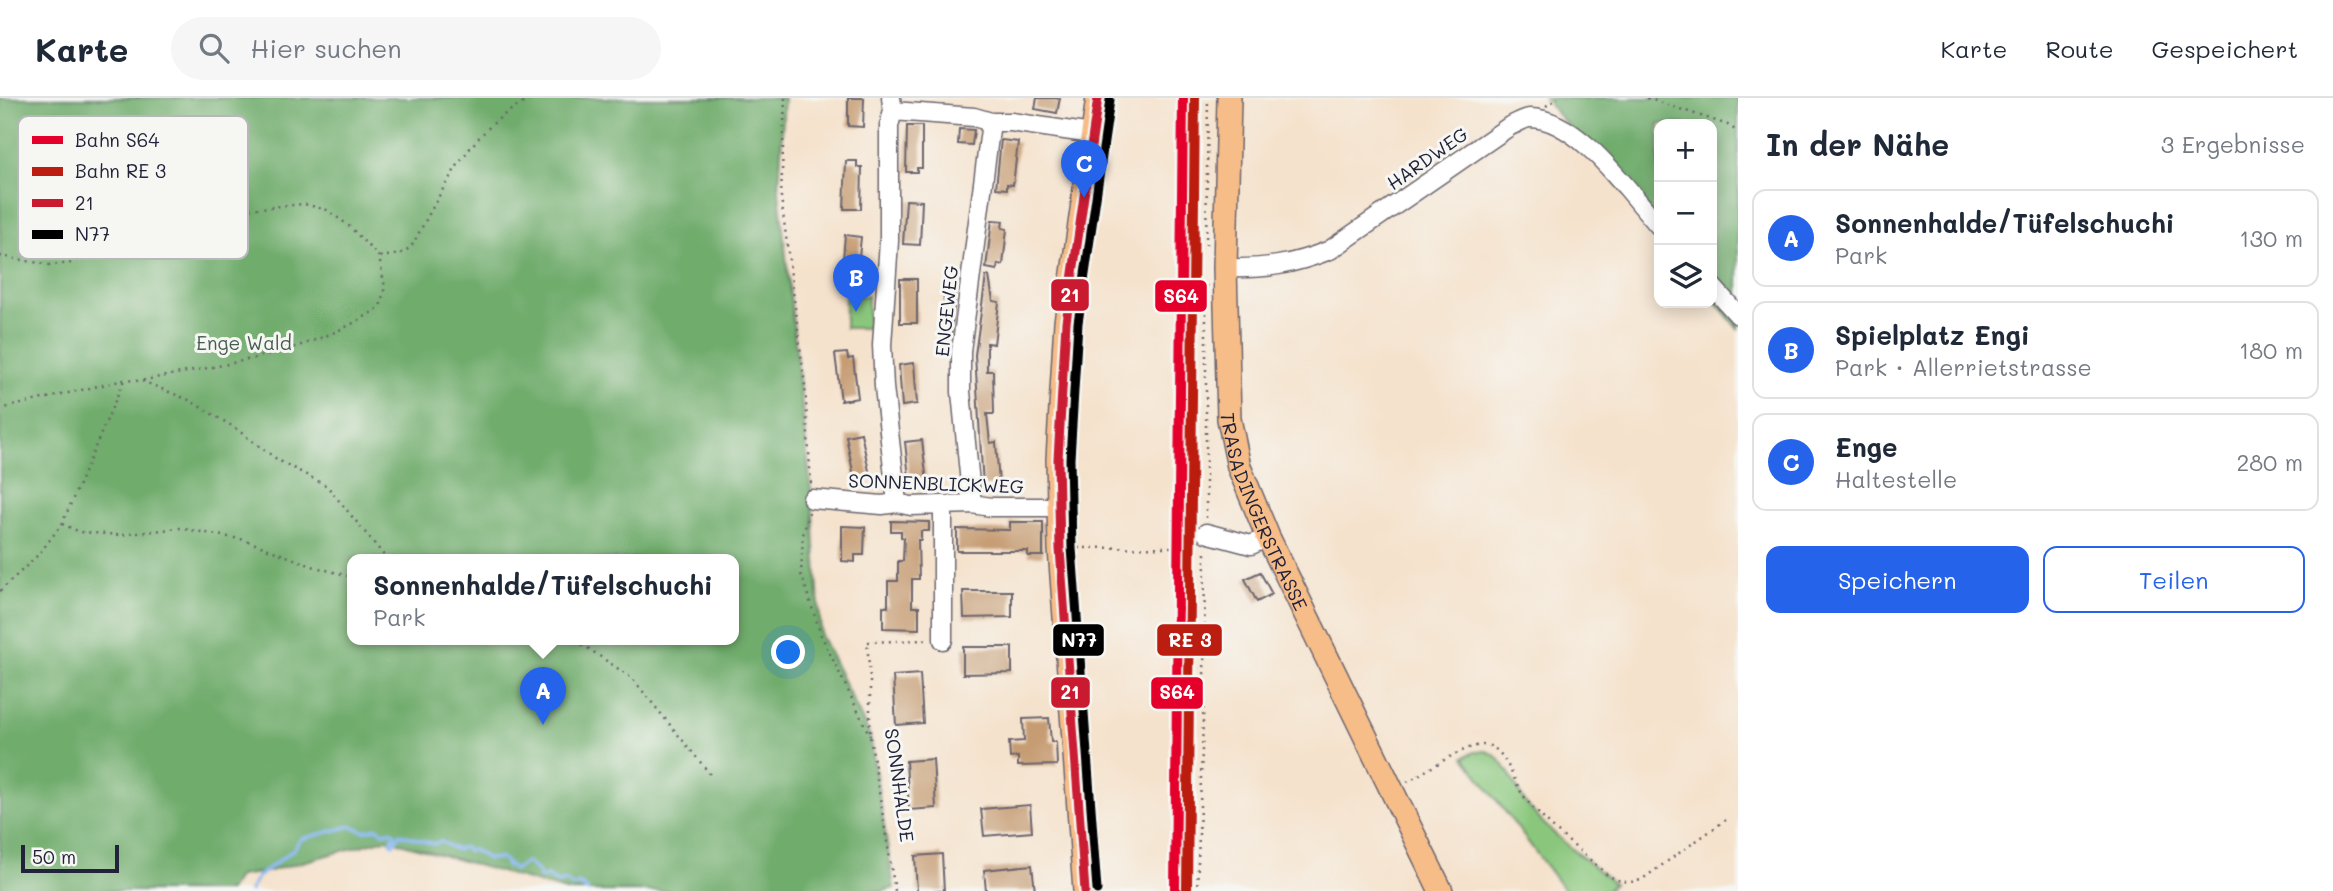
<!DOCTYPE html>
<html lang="de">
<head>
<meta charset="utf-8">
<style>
  body { margin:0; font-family:Mali,sans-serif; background:#f6f6f7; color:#1f2937 }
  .controls { position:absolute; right:21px; top:21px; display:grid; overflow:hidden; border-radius:14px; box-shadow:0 4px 18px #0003 }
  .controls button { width:63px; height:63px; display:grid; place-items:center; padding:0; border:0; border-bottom:2px solid #e0e1e3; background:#fff; color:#1f2937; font:35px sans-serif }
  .scale { position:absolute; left:21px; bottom:18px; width:98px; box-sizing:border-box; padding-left:7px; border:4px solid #22223b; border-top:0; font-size:19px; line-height:24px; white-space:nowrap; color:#22223b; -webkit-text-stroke:5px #f6f6f2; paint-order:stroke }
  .you { position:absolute; left:789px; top:555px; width:24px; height:24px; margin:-18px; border:5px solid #fff; border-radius:50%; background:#1a73e8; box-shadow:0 0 0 10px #1a73e833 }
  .badge { display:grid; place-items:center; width:46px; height:46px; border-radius:50%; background:#2563eb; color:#fff; font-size:23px; font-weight:700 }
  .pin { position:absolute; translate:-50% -58px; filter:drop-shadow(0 2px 4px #0008) }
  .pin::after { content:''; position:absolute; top:37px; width:24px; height:21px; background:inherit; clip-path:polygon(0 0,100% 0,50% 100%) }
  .popup { position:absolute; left:347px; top:456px; width:392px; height:91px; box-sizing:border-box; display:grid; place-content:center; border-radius:14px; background:#fff; filter:drop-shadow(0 2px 5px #0005); font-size:23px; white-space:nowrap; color:#747a83 }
  .popup b { font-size:26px; color:#1f2937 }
  .popup::after { content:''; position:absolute; left:50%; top:100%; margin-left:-14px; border:14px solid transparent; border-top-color:#fff }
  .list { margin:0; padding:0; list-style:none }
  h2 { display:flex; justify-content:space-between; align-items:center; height:91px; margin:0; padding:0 28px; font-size:30px }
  h2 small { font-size:23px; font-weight:400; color:#747a83 }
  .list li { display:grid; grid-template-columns:46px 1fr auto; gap:21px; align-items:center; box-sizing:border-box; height:98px; margin:0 14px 14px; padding:0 14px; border:2px solid #e0e1e3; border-radius:14px }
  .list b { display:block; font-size:26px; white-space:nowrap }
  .list p { margin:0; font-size:23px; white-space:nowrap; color:#747a83 }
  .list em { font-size:23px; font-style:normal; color:#747a83 }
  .actions { display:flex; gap:14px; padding:21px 28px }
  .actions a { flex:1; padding:16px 0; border:2px solid #2563eb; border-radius:14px; text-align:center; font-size:24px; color:#2563eb }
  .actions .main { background:#2563eb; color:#fff }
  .icon { flex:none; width:38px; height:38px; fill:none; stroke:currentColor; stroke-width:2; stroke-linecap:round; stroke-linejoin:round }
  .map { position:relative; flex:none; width:1738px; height:793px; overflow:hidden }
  header { display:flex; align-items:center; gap:42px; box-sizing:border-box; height:98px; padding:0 35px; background:#fff; border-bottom:2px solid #e0e1e3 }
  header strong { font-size:33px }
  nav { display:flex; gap:38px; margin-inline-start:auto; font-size:24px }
  .search { width:490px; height:63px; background:#f6f6f7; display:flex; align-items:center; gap:18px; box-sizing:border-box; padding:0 24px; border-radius:38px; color:#747a83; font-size:26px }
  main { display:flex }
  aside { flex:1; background:#fff }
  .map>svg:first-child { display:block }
</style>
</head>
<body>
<header>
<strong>Karte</strong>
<div class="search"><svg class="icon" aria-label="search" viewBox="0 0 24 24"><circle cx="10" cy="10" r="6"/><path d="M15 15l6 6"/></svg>Hier suchen</div>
<nav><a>Karte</a><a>Route</a><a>Gespeichert</a></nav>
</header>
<main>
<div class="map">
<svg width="1738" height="793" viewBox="0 0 1738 793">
  <rect width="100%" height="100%" fill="#f6f6f2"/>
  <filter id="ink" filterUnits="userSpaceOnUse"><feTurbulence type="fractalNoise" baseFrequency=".0143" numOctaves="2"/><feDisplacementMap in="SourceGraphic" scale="14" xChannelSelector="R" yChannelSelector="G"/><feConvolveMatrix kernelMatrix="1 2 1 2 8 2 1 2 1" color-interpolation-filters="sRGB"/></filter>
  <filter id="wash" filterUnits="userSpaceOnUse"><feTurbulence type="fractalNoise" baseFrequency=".00686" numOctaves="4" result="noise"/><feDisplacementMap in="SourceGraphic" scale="28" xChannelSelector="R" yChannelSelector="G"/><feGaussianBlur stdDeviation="1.57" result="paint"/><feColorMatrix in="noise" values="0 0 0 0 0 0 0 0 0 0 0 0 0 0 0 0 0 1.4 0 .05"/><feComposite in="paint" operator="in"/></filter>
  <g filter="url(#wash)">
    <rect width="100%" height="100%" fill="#f5e2cc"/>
    <!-- green -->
    <path fill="#8ac77d" stroke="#56745c" stroke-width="2" d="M 845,198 L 868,198 L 868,230 L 845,230 Z
      M 1486,653 C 1505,658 1514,688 1525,704 C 1548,735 1585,760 1614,786 L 1609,790 L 1611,793 L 1565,793 L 1464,659 L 1475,654 Z"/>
    <!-- forest -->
    <path fill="#6fac6c" stroke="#486754" stroke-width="2" fill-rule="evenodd" d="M 0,0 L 784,0 L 779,93 L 812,401 L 821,537 L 870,638 L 894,790 L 883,793 L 566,793 L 386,741 L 266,774 L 239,778 L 229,793 L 0,793 ZM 352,461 L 734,461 L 734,541 L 352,541 Z
      M 1544,0 L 1738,0 L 1738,231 L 1712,200 L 1712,26 L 1659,26 L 1659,137 Z"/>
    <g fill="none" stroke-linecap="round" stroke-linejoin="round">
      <!-- stream -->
      <path stroke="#86b5f1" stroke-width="3.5" d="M 250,793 L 257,779 L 293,752 L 301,741 L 351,728 L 364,733 L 377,730 L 383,734 L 391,733 L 395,736 L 391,744 L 393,746 L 400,736 L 434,746 L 440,743 L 457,752 L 463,749 L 468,753 L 473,752 L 488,761 L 499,760 L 505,763 L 507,768 L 509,766 L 514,772 L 527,764 L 538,774 L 540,780 L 548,778 L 557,785 L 566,783 L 573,789 L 579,786 L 588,793"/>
    </g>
    <g id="blocks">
      <!-- building -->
      <path fill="#c69c73" d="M 848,0 L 864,0 L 863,29 L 848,28 Z
        M 1037,0 L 1060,0 L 1057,15 L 1035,11 Z
        M 907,28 L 922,28 L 922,70 L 917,70 L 917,74 L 906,74 Z
        M 959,31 L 974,32 L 972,47 L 958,46 Z
        M 1001,42 L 1018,44 L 1013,87 L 1007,86 L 1007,91 L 996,90 Z
        M 846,63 L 857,63 L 857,69 L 862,69 L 861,111 L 844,111 Z
        M 906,102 L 922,103 L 920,147 L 903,146 Z
        M 992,122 L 1003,123 L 1002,130 L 1007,131 L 1003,167 L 998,166 L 997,172 L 986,170 Z
        M 845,137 L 861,139 L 857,180 L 852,180 L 852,186 L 841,185 Z
        M 986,178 L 989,178 L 993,203 L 999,204 L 994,246 L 987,245 L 987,273 L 993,273 L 994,316 L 987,316 L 990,345 L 996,344 L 999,387 L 983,388 L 975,257 Z
        M 900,181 L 917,181 L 917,225 L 900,225 Z
        M 944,188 L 956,188 L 951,237 L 944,237 L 944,222 L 941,222 L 942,210 L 944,210 Z
        M 847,255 L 848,261 L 853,260 L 858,300 L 841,303 L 835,256 Z
        M 914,265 L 917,306 L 902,308 L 899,267 Z
        M 861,335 L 870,378 L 864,379 L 865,382 L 855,384 L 846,338 Z
        M 922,342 L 927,385 L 910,388 L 905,344 Z
        M 891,423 L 929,424 L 929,433 L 921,433 L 921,442 L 918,442 L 919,481 L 912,481 L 912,509 L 919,509 L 919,531 L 883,530 L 883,508 L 888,509 L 888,483 L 898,483 L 898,463 L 903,463 L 904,440 L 901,439 L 901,433 L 891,433 Z
        M 1010,424 L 1043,424 L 1043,458 L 1028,458 L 1028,453 L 957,453 L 957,431 L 1010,432 Z
        M 842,428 L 865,429 L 864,457 L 855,457 L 855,464 L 842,463 Z
        M 1260,474 L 1272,496 L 1257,504 L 1245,481 Z
        M 963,493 L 1012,493 L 1012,519 L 964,520 Z
        M 963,549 L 1012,549 L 1012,575 L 963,576 Z
        M 920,576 L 923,625 L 896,627 L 893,578 Z
        M 1049,620 L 1051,644 L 1056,644 L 1057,667 L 1018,668 L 1018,659 L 1010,660 L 1009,644 L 1024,643 L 1023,621 Z
        M 933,661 L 936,710 L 909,712 L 906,663 Z
        M 1030,707 L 1032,734 L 984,738 L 981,711 Z
        M 942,756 L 944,793 L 917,793 L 915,758 Z
        M 1032,767 L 1035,793 L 986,793 L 984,772 Z"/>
    </g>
  </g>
  <g filter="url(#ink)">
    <use href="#blocks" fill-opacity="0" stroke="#6c656e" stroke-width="2"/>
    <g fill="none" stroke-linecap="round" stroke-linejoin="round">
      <defs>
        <path id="minor" d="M 891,0 L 893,13 L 889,28 L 889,143 L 882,247 L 884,289 L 897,405
          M 893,13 L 974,19 L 991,24 L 1011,24 L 1092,36
          M 1225,170 C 1266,171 1292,167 1330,152 L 1510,28 C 1516,26 1524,20 1530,20 C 1578,20 1629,94 1659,128
          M 1712,188 L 1738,217
          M 812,401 L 882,407 L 897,405 L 911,408 L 972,406 L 991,409 L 1058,409
          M 972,406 L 961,294 L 961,253 L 991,24
          M 943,408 L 943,542
          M 1206,435 L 1251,447 L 1268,439"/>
        <g id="major">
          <path id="s1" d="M 1229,0 L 1225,170 L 1229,321 L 1239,369 L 1268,439 L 1441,793"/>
          <path d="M 1085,793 L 1060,451 L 1058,361 L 1066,224 L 1098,0"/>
        </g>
      </defs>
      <!-- minor casing -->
      <use href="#minor" stroke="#6c656e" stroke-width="21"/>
      <!-- major casing -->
      <use href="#major" stroke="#6c656e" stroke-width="26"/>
      <!-- path -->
      <path stroke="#6c656e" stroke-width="2.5" stroke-dasharray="2 5" stroke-linecap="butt" d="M 785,0 L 781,99 L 805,288 L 811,387
        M 1647,0 L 1728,27 L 1738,34
        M 1546,8 L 1558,0
        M 1206,147 L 1208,0
        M 0,158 L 50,167 L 72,165 L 90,153 L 110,133 L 127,122 L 304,106 L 327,112 L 348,127 L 379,159 L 385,189 L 380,209 C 310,257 222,266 140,283 L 124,282 L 0,311
        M 380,159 L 400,156 L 411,149 C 443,93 470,26 534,0
        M 142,283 L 189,302 L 232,328 L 278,362 L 327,388 L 387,461
        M 809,414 L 803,437 L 801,476 L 821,537 L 870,638
        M 1206,420 L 1206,185
        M 62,426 L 80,434 L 120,437 L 179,430 L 245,442 L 312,468 L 352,479
        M 1078,450 L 1173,449
        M 0,493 L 39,456 L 62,426 L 124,282
        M 569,541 L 586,549 L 632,580 L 710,676
        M 1407,684 C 1425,674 1465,646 1485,647 C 1505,648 1513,683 1523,697 C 1543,725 1579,751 1605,775 C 1618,784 1626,786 1641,782 L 1730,719
        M 895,793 L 870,638 L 870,579 L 867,544 L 927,542
        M 1197,793 L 1204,595 L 1205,451"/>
      <!-- minor -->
      <use href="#minor" stroke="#fff" stroke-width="18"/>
      <!-- major -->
      <use href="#major" stroke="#f7bd88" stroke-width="23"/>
      <defs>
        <path id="bus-1" d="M 1085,793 L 1060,451 L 1058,361 L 1066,224 L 1098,0"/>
        <path id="bus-2" d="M 1097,792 L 1072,450 L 1070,361 L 1078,225 L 1110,2"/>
      </defs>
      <!-- bus-1 casing -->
      <use href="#bus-1" stroke="#f6f6f2" stroke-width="14"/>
      <!-- bus-2 casing -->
      <use href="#bus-2" stroke="#f6f6f2" stroke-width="14"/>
      <!-- bus-1 -->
      <use href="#bus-1" stroke="#ca1a30" stroke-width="9"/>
      <!-- bus-2 -->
      <use href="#bus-2" stroke="#000" stroke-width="9"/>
      <defs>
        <path id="rail-1" d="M 1175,793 L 1183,0"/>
        <path id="rail-2" d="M 1187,793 L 1195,0"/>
      </defs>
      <!-- rail-1 casing -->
      <use href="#rail-1" stroke="#f6f6f2" stroke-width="16"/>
      <!-- rail-2 casing -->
      <use href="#rail-2" stroke="#f6f6f2" stroke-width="16"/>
      <!-- rail-1 -->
      <use href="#rail-1" stroke="#e4002b" stroke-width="10"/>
      <!-- rail-2 -->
      <use href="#rail-2" stroke="#bb1e10" stroke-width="10"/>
    </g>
  </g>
  <g text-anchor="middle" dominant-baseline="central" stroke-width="6" stroke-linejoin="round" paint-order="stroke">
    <!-- street labels -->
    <g font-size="19" fill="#22223b" stroke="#f6f6f2">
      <text transform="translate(1427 60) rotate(-35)">HARDWEG</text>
      <text transform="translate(946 213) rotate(-84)">ENGEWEG</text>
      <text transform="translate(936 385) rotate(2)">SONNENBLICKWEG</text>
      <text stroke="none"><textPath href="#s1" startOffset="420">TRASADINGERSTRASSE</textPath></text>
      <text transform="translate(900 687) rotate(82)">SONNHALDE</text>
    </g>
    <!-- park labels -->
    <g font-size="19" fill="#465c52" stroke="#f6f6f2">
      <text x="244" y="244">Enge Wald</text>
    </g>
  </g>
  <!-- legend -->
  <rect x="18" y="18" width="230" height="143" rx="10" fill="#f6f6f2" stroke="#b6b6bb" stroke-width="2"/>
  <rect x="32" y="38" width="31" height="8" fill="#e4002b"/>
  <rect x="32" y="69" width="31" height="9" fill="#bb1e10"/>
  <rect x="32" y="101" width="31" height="8" fill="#ca1a30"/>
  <rect x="32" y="132" width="31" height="9" fill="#000"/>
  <g font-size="19" fill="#22223b">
    <text x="75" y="49">Bahn S64</text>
    <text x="75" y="80">Bahn RE 3</text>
    <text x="75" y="112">21</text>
    <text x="75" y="143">N77</text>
  </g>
  <g stroke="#f6f6f2" stroke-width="2.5">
    <rect x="1050" y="180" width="40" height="34" rx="7" fill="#ca1a30"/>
    <rect x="1154" y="181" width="54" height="34" rx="7" fill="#e4002b"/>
    <rect x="1052" y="525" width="53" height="34" rx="7" fill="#000"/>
    <rect x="1156" y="525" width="67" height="34" rx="7" fill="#bb1e10"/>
    <rect x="1050" y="578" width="41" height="33" rx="7" fill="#ca1a30"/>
    <rect x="1150" y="578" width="54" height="34" rx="7" fill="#e4002b"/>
  </g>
  <g font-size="19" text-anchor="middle" font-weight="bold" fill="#fff">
    <text x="1070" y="204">21</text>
    <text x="1181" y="205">S64</text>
    <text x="1079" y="549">N77</text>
    <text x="1190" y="549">RE 3</text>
    <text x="1070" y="601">21</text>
    <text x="1177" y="601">S64</text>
  </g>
</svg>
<div class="controls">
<button>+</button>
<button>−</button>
<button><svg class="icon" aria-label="layers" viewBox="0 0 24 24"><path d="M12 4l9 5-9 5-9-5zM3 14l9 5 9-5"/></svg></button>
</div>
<div class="scale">50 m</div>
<div class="you"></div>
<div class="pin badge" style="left:543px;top:627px">A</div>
<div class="popup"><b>Sonnenhalde/Tüfelschuchi</b>Park</div>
<div class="pin badge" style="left:856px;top:214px">B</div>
<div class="pin badge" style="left:1084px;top:100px">C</div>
</div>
<aside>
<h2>In der Nähe<small>3 Ergebnisse</small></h2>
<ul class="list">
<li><span class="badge">A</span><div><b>Sonnenhalde/Tüfelschuchi</b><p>Park</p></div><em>130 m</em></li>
<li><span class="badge">B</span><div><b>Spielplatz Engi</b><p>Park · Allerrietstrasse</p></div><em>180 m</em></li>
<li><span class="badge">C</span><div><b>Enge</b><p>Haltestelle</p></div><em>280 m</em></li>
</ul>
<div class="actions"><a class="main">Speichern</a><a>Teilen</a></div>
</aside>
</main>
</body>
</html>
